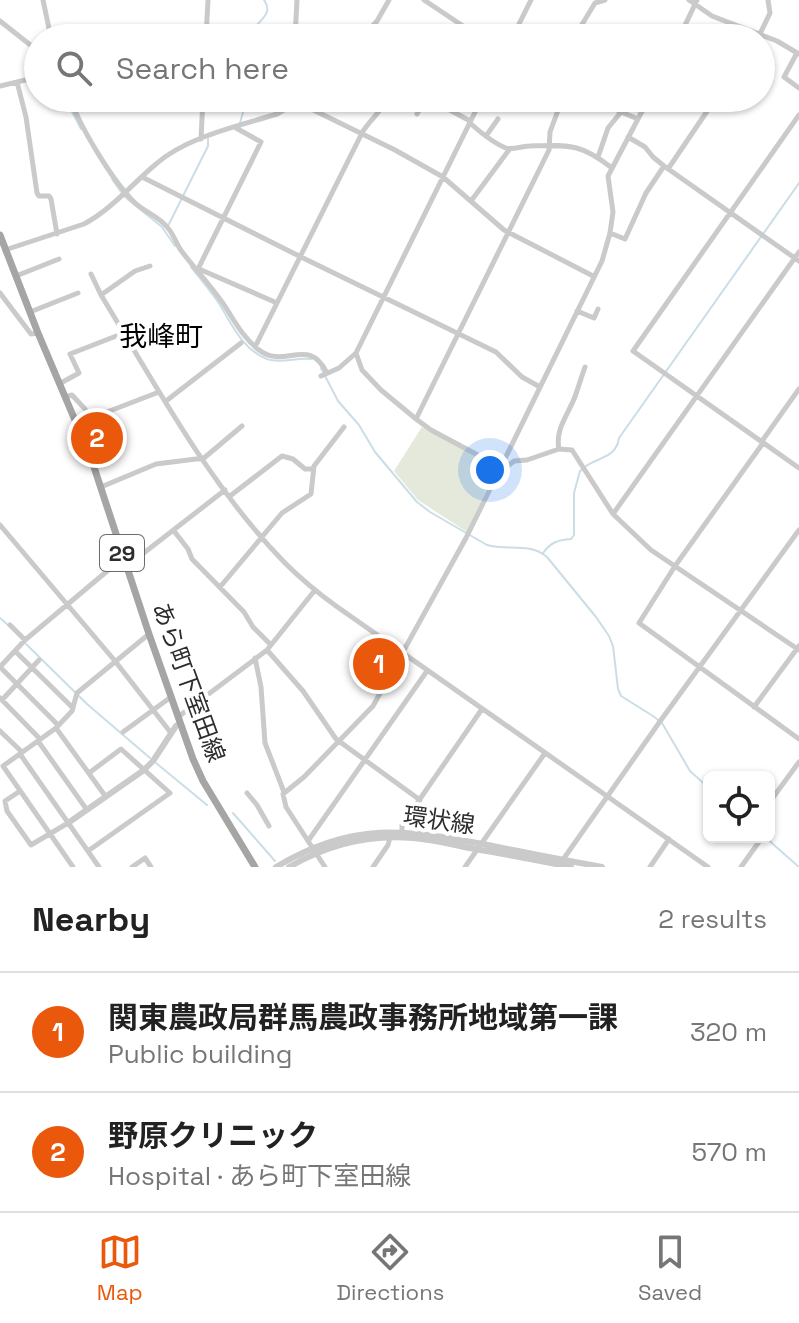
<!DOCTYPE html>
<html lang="en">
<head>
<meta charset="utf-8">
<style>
  body { margin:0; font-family:"Space Grotesk","Noto Sans JP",sans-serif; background:#f2f2f2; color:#222 }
  .controls { position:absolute; right:24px; bottom:24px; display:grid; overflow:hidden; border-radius:12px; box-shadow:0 2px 6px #0004 }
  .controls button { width:72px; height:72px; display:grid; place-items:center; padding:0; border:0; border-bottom:2px solid #e0e0e0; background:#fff; color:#222; font:40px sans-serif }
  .you { position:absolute; left:490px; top:470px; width:28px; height:28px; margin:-20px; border:6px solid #fff; border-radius:50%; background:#1a73e8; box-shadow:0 0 0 12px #1a73e833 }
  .badge { display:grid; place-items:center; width:52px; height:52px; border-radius:50%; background:#ea580c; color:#fff; font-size:26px; font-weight:700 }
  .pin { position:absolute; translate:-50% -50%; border:4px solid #fff; box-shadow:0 2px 8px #0006 }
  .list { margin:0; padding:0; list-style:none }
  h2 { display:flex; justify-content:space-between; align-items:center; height:104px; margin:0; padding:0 32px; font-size:34px }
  h2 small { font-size:26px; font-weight:400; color:#767676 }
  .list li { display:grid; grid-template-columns:52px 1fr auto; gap:24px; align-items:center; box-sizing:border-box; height:120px; padding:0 32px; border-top:2px solid #e0e0e0 }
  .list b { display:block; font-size:30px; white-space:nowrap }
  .list p { margin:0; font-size:26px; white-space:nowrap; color:#767676 }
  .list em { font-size:26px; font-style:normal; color:#767676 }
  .icon { flex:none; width:44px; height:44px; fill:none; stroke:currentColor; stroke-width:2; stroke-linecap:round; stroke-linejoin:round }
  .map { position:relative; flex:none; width:799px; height:867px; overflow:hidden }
  .search { position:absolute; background:#fff; box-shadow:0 2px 6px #0004; left:24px; right:24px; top:24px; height:88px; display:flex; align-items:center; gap:20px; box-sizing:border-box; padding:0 28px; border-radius:44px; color:#767676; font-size:30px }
  .sheet { height:344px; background:#fff }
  nav { display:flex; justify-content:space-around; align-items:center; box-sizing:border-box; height:112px; border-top:2px solid #e0e0e0; background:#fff; font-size:22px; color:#767676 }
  nav a { display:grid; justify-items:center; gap:4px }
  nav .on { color:#ea580c }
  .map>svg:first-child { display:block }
</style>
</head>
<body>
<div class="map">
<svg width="799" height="867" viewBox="0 0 799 867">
  <rect width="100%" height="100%" fill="#fff"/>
  <!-- green -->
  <path fill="#e4e9dc" d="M 422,427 L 497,466 L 467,532 L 418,500 L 394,471 Z"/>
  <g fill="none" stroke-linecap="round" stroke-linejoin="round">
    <!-- stream -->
    <path stroke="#cbdde6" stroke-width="2" d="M 254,28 C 262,19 273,12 264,0
      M 65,98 L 81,129
      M 240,123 L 247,98
      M 112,179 L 121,192
      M 125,197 L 162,227 L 175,246
      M 169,224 L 208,146 L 208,139
      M 191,267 C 200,278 210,290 218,302 C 231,322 242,350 267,359 C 281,364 297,357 311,359
      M 321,368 L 338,401 L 359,425 L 375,452 L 417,502 L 430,512 L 487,545 C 508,551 529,542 547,557 L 596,617 L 609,636 L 613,646 L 618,689 L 621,696 L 653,716 L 662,723 L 690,771 L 709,788
      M 586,466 C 599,457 616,458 619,438 L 799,183
      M 543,553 C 551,542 558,540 571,539 L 574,535 L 574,493 L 580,471 L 582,470
      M 0,618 L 8,625
      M 26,644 L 87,704 L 150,758
      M 156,763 L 207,805
      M 233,813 L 275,861
      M 765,837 L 799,867"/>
    <!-- minor -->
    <path stroke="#cacaca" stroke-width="5" d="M 43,0 L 51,38
      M 424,0 L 481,38
      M 689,0 L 712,16 L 777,41 L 799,54
      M 0,21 L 38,51
      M 206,28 L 295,34
      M 578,31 L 598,38
      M 369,32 L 382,38
      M 206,38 L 208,0
      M 295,38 L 297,0
      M 362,38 L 377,21 L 389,0
      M 458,38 L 464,28
      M 512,38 L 531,0
      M 570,38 L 578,31 L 595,3 L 605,0
      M 679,38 L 697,0
      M 758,38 L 770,13 L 768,0
      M 797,53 L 784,77 L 799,88
      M 17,82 L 26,117 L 37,193 L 39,196 L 49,196 L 51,199 L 57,234
      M 0,86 L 38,77
      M 70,98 C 80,127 112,180 134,202 C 144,212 159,216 168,228 C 173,234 176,242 180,249 C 193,267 209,283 222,302 C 234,319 241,336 259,350 C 285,370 308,335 327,373
      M 428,98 L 470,121
      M 598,98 L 621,112 L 638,119
      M 295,101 L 395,150 L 443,177 L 504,230 L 593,276
      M 417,114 L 426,98
      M 799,115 L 633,351 L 799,468
      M 470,123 C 480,132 493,143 506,148 C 512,150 523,146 530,146 C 569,145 580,143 612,168
      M 486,136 L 498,119
      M 628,137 L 645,147 L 653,157 L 664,166 L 799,261
      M 201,139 L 203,98
      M 598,157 L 608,128 L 621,112
      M 668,169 L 716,98
      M 142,177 L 301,257 L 496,352 L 522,377 L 540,387
      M 471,201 L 509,150
      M 610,233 L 625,239 L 646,193 L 664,166
      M 5,250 L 84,224 C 112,209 132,184 156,164 C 186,137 239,126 277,114 L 287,108 L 297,98
      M 199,269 L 277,303
      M 197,271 L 261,142 L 236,128
      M 91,274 L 101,295 C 157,387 209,485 285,563 C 301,579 318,593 336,606 L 708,867
      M 16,276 L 59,259
      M 0,293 L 31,334 L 38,333
      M 101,295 L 135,271 L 150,266
      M 577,311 L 594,318 L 598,309
      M 30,312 L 78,293
      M 255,347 L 362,133 C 369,120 382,112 387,98
      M 356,353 L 362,370 L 381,390 L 416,419 L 431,430 L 504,469 L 514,461 L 527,460 L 559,449 L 572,450 L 613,514 L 651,550 L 799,650
      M 321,376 L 339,368 L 356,353 L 482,98
      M 59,384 L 79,373 L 70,354 L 124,333
      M 65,397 L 72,395 L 85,409
      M 166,401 L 241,343
      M 416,419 L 549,150 L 550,132 L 560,105 L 552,98
      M 80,431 L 89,425 L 94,417 L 159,392
      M 762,441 L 799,389
      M 763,443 L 675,566 L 639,623 L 799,739
      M 559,449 C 555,430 567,416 574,399 C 578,389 581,378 585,367
      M 101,487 L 156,464 L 204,458 L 242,426
      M 230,496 L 282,456 L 293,459 L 305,469 L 313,469
      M 613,514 L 799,252
      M 0,525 L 115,661 L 171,733
      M 174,531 L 188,549 L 192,559 L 244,612 L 253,627 L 271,645
      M 127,566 L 225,490
      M 220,587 L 282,513 L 311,494 L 314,466 L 344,427
      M 10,625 L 25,640
      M 267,650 L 303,691 L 336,739 L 420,800
      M 15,651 L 73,708
      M 255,658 L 261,687 L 265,743 L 284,792
      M 0,667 L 25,640 L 124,557
      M 0,667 L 58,725
      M 0,698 L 40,739
      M 2,700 L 39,660
      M 754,707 L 799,646
      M 178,717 L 267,650 L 315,590
      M 56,728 L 106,797
      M 0,731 L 22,752
      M 123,732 L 171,697
      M 38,741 L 87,810
      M 20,754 L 99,867
      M 20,791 L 5,801 L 7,811 L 31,845 L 68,823
      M 247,793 L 257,805 L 269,826
      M 769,803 L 799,762
      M 402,831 L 402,825 L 482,709
      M 308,841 L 427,671
      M 88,851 L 170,793 L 121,749 L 89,773
      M 562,861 L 661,720 L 799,530
      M 73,867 L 3,766 L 56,728 L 72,711 L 77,693 L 149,634
      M 132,867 L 145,858 L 151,867
      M 325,867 L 286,807 L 283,794 L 304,777 L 373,706 L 466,538 L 602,261 L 610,233 L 613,212 L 608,176 L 649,98
      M 373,867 L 388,845 L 390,837
      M 465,867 L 545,753
      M 650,867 L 669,839
      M 741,867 L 761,839 L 759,837"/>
    <!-- tertiary -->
    <path stroke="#cacaca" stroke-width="6" d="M 68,823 L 144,770 L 153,761 L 176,726 L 180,723
      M 276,867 C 353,821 404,829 488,845 C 526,853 564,860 602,867
      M 289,867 C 327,845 369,834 413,838 C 436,840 458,846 480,850 C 511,855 541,861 571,867"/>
    <!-- primary -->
    <path stroke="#a5a5a5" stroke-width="7" d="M 0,235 L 38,333 L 91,458 L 149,634 L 193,759 L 203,781 L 255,867"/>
  </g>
  <g text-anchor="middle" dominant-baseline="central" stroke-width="8" stroke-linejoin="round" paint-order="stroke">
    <!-- shield labels -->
    <rect fill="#fff" stroke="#6c6c6c" stroke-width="2" x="100" y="535" width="44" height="36" rx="6"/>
    <g font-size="22" font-weight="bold" fill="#2d2d2d">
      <text x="122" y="553">29</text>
    </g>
    <!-- street labels -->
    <g font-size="24" fill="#2d2d2d" stroke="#fff">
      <text transform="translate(189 682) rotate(70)">あら町下室田線</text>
      <text transform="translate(439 820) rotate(8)">環状線</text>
    </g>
    <!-- quarter labels -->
    <g font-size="28" fill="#000" stroke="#fff">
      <text x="161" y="336">我峰町</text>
    </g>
  </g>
</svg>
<div class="controls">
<button><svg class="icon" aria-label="locate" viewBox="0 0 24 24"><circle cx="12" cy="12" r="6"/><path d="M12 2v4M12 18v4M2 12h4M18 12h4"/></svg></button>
</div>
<div class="you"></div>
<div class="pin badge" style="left:379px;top:664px">1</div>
<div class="pin badge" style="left:97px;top:438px">2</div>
<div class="search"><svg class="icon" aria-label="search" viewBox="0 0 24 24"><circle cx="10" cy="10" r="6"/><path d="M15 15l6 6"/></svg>Search here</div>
</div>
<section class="sheet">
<h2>Nearby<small>2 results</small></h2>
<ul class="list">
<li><span class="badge">1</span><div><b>関東農政局群馬農政事務所地域第一課</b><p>Public building</p></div><em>320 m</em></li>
<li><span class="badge">2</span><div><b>野原クリニック</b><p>Hospital · あら町下室田線</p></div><em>570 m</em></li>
</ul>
</section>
<nav>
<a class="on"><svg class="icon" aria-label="map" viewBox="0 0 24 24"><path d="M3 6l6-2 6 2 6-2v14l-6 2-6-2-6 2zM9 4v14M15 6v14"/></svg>Map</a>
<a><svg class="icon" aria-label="directions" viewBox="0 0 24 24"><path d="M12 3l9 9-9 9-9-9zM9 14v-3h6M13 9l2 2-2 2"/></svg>Directions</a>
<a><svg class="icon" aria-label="saved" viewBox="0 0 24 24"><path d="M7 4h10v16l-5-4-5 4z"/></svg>Saved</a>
</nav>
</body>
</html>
